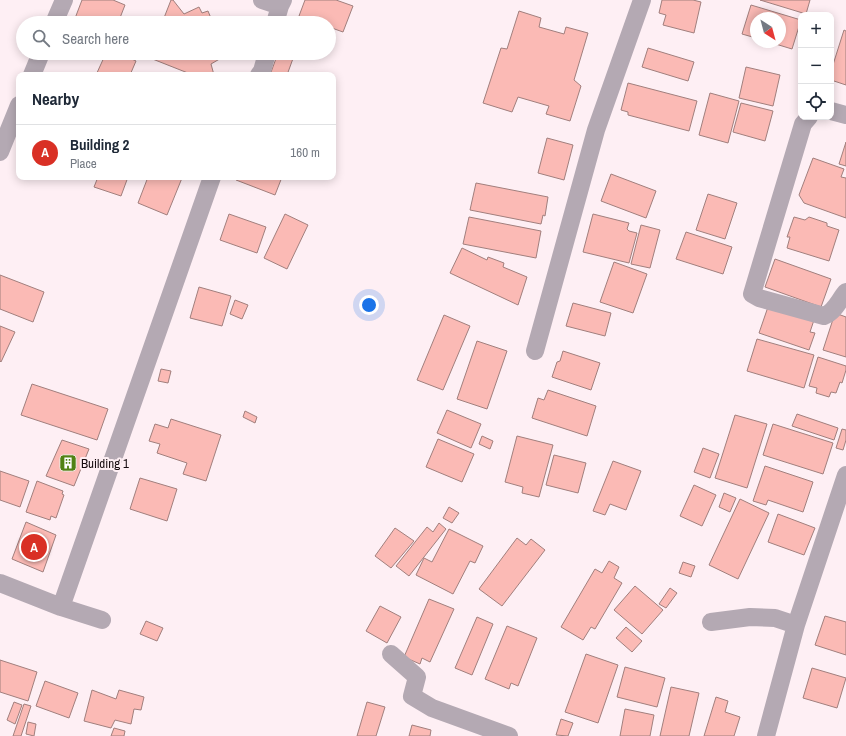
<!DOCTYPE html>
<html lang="en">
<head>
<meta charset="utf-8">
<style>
  body { margin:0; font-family:"Archivo Narrow",sans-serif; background:#f6f6f7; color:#1f2937 }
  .controls { position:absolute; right:12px; top:12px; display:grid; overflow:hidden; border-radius:8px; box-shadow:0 2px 10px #0003 }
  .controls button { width:36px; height:36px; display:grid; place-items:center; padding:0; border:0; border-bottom:1px solid #e0e1e3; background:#fff; color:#1f2937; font:20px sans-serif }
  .compass { position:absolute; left:750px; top:12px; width:36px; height:36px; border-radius:50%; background:#fff; box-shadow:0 2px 10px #0003; rotate:144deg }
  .you { position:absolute; left:369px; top:305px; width:14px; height:14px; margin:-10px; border:3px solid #fff; border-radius:50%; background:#1a73e8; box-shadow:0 0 0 6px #1a73e833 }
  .badge { display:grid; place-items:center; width:26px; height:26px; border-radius:50%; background:#d93025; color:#fff; font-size:13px; font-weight:700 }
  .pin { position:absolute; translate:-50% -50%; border:2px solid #fff; box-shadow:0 1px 4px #0006 }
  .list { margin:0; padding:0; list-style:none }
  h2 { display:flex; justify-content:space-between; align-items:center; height:52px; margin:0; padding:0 16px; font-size:17px }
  h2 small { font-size:13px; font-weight:400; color:#747a83 }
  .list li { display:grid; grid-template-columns:26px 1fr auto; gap:12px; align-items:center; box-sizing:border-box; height:56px; padding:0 16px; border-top:1px solid #e0e1e3 }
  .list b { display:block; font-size:15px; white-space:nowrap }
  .list p { margin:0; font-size:13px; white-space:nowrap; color:#747a83 }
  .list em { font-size:13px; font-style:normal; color:#747a83 }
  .icon { flex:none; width:22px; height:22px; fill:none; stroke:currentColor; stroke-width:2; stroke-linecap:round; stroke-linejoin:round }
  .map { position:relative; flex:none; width:846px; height:736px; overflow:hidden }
  .search { position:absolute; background:#fff; box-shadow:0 2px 10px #0003; left:16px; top:16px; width:320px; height:44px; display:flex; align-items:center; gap:10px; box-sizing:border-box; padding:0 14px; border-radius:22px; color:#747a83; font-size:15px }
  .panel { position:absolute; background:#fff; box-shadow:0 2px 10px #0003; left:16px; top:72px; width:320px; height:108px; border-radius:8px }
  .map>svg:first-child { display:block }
</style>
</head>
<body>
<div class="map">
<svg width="846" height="736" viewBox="0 0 846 736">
  <rect width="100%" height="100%" fill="#feeff4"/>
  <!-- building -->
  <path fill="#fbbab5" stroke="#a17f7d" d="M 82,0 L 113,0 L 125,5 L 118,23 L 80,23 L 74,21 Z
    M 171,0 L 173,0 L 184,14 L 199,7 L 202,13 L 208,11 L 213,23 L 162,23 Z
    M 305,0 L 336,0 L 353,6 L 343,32 L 329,27 L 329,23 L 318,23 L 299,16 Z
    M 662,0 L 693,0 L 701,2 L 694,33 L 663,25 L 666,15 L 659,13 Z
    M 760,0 L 810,0 L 806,14 Z
    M 751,5 L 801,20 L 792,49 L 769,42 L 780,42 L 780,18 L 756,18 L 756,38 L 742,34 Z
    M 519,11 L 541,18 L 539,27 L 564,34 L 566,27 L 588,33 L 574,80 L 581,86 L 570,121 L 546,114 L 549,106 L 518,97 L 512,112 L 483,103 L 501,48 L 507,49 Z
    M 844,30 L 846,31 L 846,85 L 831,80 L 831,71 Z
    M 648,48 L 694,62 L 688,81 L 642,67 Z
    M 106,53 L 111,55 L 112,53 L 119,53 L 136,61 L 130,75 L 96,75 Z
    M 151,53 L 221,53 L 223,57 L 211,64 L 214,75 L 193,75 L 150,58 Z
    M 278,53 L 295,53 L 287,75 L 270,75 Z
    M 746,67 L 780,75 L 773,106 L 739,98 Z
    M 628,83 L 697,101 L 689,131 L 628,115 L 628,112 L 621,110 Z
    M 710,93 L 739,101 L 728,143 L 699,135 Z
    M 741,103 L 773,111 L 765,141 L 733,132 Z
    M 547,138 L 573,145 L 564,180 L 538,173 Z
    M 846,142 L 846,166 L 839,164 Z
    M 813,158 L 844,169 L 841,177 L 846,178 L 846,218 L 804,203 L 799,195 Z
    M 611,174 L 656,191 L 646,218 L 601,201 Z
    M 98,177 L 128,177 L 121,196 L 94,187 Z
    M 148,177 L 179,177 L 182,178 L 167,215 L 138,203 Z
    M 237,177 L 282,177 L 275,195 L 236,180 Z
    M 476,183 L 548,197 L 545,216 L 543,215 L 541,224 L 470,210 Z
    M 708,194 L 737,203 L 725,239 L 696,230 Z
    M 229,214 L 266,227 L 257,253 L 220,240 Z
    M 285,214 L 308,225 L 287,269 L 264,258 Z
    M 593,214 L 629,223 L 627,229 L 629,231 L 637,233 L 629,263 L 583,252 Z
    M 469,217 L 541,231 L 536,258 L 463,244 Z
    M 794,217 L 805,220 L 809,217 L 827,223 L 827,226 L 839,230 L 829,261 L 787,248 L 790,237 L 787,237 Z
    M 641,225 L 660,230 L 650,268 L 631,264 Z
    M 686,232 L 732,247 L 723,274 L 676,259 Z
    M 462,248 L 487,260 L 488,257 L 504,263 L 503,267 L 527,277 L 518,305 L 450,273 Z
    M 775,259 L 831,279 L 821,307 L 765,287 Z
    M 614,262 L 647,274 L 633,313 L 600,302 Z
    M 0,275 L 44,292 L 33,322 L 0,309 Z
    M 199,287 L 231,296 L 222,326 L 190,318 Z
    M 235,300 L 248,305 L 242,319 L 230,314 Z
    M 573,303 L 611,313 L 605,336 L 566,326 Z
    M 769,304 L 814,320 L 810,332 L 815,333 L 809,350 L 759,333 Z
    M 835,313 L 846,317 L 846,357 L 823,350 Z
    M 444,315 L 470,326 L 443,390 L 417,380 Z
    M 0,326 L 15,332 L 1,362 L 0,361 Z
    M 757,339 L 814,355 L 804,388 L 747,371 Z
    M 477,341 L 507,351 L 487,409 L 457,399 Z
    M 563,351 L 600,363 L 591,390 L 552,377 L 557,362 L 560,361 Z
    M 818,357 L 846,366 L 846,370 L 842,383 L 840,382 L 836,393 L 831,392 L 829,397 L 816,393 L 817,388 L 809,386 Z
    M 161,369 L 171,371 L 168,383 L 158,381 Z
    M 32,384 L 108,409 L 97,440 L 21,415 Z
    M 548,390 L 596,406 L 587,436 L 532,418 L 538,398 L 544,400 Z
    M 447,410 L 481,424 L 471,448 L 437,433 Z
    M 245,411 L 257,417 L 255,423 L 243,417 Z
    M 797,414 L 838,428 L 834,440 L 792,426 Z
    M 735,415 L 767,424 L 747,488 L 715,478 Z
    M 171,419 L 221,435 L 206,481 L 183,474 L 187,463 L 157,453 L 160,444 L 149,441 L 155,424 L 168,428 Z
    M 773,424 L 833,443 L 823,474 L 763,455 Z
    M 842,429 L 846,430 L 846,440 L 843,450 L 836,448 Z
    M 482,436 L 493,441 L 490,449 L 479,444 Z
    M 517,436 L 553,445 L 539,497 L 522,493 L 523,487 L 505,482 Z
    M 438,439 L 474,454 L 462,482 L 426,467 Z
    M 62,440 L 89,449 L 74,486 L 46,476 Z
    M 703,448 L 719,454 L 710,478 L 694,472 Z
    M 554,455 L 586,463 L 578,493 L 546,485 Z
    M 613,461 L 641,471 L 626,510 L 610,504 L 605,515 L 593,511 Z
    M 765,466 L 813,482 L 803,512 L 768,500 L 766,505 L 753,501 Z
    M 0,471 L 29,481 L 20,507 L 0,500 Z
    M 140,478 L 177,489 L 167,521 L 130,509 Z
    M 37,481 L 63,491 L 62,494 L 64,495 L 56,518 L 51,516 L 50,520 L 26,512 Z
    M 694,485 L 716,495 L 702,526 L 680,516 Z
    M 724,493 L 736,498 L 730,512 L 719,507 Z
    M 740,499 L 769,513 L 738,579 L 709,565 Z
    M 449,507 L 459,513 L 452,523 L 443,518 Z
    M 778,514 L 815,528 L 804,555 L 768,542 Z
    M 26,522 L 56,535 L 43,572 L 12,559 Z
    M 439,523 L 446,529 L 409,576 L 396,566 L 427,527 L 433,532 Z
    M 395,528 L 414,541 L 391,568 L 375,556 Z
    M 449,529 L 483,546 L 475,563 L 470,561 L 453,594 L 416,575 L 424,558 L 432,562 Z
    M 517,538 L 526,545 L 531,539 L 545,550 L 502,606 L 479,589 Z
    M 609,561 L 619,567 L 614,578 L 622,583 L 595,629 L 591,627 L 583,640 L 561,627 L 595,569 L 602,573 Z
    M 683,562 L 695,566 L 691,577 L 679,573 Z
    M 635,586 L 663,610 L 642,634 L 614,610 Z
    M 670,588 L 677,593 L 666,608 L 659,604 Z
    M 429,599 L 454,609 L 430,662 L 422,658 L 420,664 L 404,657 Z
    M 380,606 L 401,617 L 387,643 L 366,631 Z
    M 825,616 L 846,622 L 846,655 L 815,645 Z
    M 477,617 L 493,624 L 472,675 L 455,668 Z
    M 146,621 L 163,628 L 157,641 L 140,634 Z
    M 507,626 L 537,638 L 518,686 L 511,683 L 509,689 L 485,679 Z
    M 626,627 L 642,641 L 632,652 L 616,638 Z
    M 586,654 L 618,665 L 598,723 L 565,712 Z
    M 0,660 L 37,672 L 28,701 L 0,692 Z
    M 625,667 L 665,678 L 657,707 L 617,697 Z
    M 812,668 L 846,678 L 837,708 L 803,698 Z
    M 45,681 L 78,693 L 69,718 L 36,706 Z
    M 671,687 L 699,693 L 689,736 L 660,736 Z
    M 92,690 L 116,699 L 119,690 L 144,697 L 141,710 L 134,709 L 131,724 L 115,720 L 111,728 L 84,721 Z
    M 716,697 L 728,701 L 725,712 L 740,717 L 734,736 L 704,736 Z
    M 14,702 L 22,705 L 15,724 L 7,720 Z
    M 367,702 L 385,707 L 376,736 L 357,736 Z
    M 24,704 L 31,706 L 21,736 L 13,736 Z
    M 625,709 L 654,715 L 650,736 L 620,736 Z
    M 561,719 L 573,723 L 568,736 L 556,735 Z
    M 28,722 L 36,724 L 34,736 L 26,734 Z
    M 412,725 L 431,730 L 430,736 L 409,736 Z
    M 114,728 L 125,731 L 124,736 L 111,736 Z"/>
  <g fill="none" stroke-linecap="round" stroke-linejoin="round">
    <!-- minor -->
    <path stroke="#b4a9b3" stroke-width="18" d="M 262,0 L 280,6
      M 54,23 L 64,0
      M 275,23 L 280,6 L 283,0
      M 32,75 L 41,53
      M 259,75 L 262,71 L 267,53
      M 831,111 L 846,115
      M 809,117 L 803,124 L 752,294 L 759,298 L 824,316 C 835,312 839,300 846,292
      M 0,152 L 19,105
      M 535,351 L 596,130 L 642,0
      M 0,583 L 61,607 L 102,620
      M 61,607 L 212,177
      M 711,622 L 750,617 L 775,618 L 796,625
      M 391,654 L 417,677 L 412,696 L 432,708 L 509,736
      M 766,736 L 796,625 L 846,475"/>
  </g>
  <!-- icons -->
  <defs>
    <symbol id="building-square" viewBox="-11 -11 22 22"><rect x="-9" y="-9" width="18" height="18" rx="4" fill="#518214" stroke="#feeff4"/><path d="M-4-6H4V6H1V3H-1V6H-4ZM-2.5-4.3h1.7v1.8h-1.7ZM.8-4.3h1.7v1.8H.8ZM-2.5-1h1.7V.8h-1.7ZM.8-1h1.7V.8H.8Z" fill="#fff"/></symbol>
  </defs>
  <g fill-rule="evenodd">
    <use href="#building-square" x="58" y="453" width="20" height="20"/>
  </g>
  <g text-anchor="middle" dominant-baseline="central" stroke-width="4" stroke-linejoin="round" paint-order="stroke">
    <!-- poi labels -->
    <g font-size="13" fill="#160b0f" stroke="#feeff4" text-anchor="start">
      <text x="81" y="463">Building 1</text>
    </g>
  </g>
</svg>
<div class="controls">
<button>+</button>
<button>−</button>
<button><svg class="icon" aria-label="locate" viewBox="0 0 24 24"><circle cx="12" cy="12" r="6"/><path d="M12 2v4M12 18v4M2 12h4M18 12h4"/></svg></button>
</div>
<svg class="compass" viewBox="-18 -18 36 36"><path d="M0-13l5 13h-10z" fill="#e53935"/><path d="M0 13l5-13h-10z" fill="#747a83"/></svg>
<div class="you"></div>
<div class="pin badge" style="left:34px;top:547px">A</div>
<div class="search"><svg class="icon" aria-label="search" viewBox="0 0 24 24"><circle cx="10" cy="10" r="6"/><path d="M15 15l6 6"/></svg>Search here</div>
<section class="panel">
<h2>Nearby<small></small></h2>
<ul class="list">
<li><span class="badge">A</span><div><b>Building 2</b><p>Place</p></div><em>160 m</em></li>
</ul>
</section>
</div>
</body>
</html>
